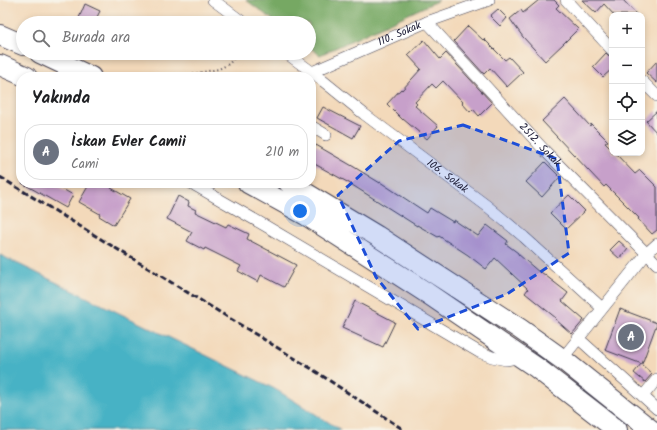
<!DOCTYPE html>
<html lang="tr">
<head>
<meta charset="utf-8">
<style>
  body { margin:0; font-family:Kalam,sans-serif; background:#f2f2f2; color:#202124 }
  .controls { position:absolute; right:12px; top:12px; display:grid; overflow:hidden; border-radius:8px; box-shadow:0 2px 6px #0003 }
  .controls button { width:36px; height:36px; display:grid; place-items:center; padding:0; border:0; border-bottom:1px solid #e0e0e0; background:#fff; color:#202124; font:20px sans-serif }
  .you { position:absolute; left:300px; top:211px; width:14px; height:14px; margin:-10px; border:3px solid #fff; border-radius:50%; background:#1a73e8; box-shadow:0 0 0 6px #1a73e833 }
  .badge { display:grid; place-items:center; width:26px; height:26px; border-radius:50%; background:#b5179e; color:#fff; font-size:13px; font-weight:700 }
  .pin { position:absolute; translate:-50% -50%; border:2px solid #fff; box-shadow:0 1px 4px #0006 }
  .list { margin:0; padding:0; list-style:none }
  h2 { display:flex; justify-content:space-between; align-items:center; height:52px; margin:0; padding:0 16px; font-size:17px }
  h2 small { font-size:13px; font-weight:400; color:#757577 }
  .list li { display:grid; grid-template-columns:26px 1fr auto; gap:12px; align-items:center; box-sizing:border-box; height:56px; margin:0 8px 8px; padding:0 8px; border:1px solid #e0e0e0; border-radius:16px }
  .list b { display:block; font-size:15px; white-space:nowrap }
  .list p { margin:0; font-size:13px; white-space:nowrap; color:#757577 }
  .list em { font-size:13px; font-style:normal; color:#757577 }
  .icon { flex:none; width:22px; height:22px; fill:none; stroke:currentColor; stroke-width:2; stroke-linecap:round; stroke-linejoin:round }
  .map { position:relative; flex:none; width:657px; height:430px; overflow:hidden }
  .search { position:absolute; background:#fff; box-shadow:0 2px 6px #0003; left:16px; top:16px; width:300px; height:44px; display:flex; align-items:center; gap:10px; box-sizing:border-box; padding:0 14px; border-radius:22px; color:#757577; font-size:15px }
  .panel { position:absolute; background:#fff; box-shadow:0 2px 6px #0003; left:16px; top:72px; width:300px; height:116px; border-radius:16px }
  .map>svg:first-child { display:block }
</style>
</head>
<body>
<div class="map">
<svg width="657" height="430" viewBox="0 0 657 430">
  <rect width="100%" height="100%" fill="#f7f3e8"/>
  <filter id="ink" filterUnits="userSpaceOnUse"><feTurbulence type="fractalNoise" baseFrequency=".025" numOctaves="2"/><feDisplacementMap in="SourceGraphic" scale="8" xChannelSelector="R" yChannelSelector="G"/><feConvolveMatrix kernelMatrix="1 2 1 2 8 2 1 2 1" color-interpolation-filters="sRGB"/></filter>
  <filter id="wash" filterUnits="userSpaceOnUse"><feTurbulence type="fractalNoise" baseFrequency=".012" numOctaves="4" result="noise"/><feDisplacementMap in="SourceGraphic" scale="16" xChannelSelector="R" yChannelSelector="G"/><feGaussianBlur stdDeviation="0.9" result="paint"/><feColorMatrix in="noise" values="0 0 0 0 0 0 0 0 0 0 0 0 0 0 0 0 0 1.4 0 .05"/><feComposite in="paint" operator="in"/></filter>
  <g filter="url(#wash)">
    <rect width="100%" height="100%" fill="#f3d9ba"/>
    <!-- forest -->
    <path fill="#76a863" stroke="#4c654f" d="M 246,0 L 439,0 L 320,55 L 309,47 L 309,23 L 277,23 Z"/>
    <!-- water -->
    <path fill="#47b2c5" stroke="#346a80" d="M 0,255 L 275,389 L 341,430 L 0,430 Z"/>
    <g id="blocks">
      <!-- building -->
      <path fill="#c7a0ca" d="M 539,0 L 554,0 L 559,5 L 556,8 L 578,29 L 564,43 L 545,61 L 523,37 L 510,19 L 521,10 L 523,13 Z
        M 582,0 L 623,0 L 637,15 L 614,15 L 604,4 L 596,13 Z
        M 85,4 L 100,11 L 94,23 L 90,23 L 79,18 Z
        M 498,9 L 507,18 L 500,26 L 490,16 Z
        M 468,26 L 483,40 L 484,39 L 505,60 L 509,57 L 523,72 L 507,87 L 490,68 L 484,74 L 454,41 Z
        M 424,40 L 440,59 L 446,53 L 492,103 L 479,116 L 473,109 L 470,112 L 462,103 L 463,102 L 443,81 L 436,88 L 432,84 L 415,102 L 417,104 L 415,106 L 438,126 L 427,139 L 403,119 L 403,120 L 387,104 L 401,89 L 402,90 L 421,69 L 408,55 Z
        M 606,53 L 612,59 L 612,69 L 603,77 L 593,67 Z
        M 657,61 L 657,83 L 646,73 Z
        M 565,99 L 590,126 L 591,124 L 608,141 L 605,143 L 612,150 L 612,153 L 615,153 L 635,174 L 640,170 L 657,187 L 657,230 L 652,234 L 638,219 L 639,218 L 606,185 L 604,187 L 542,121 Z
        M 323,107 L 360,126 L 353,138 L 317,118 Z
        M 657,111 L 657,133 L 646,121 Z
        M 316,145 L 354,167 L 380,183 L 380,182 L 427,213 L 430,208 L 453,222 L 454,220 L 478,236 L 487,225 L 508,241 L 506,244 L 518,253 L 518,254 L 540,273 L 541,272 L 568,293 L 562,301 L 584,320 L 572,334 L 555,319 L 556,318 L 525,293 L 528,289 L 495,258 L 486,269 L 468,255 L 439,236 L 438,237 L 417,225 L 417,226 L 368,195 L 349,183 L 311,162 L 311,153 Z
        M 545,162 L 560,177 L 542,197 L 526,182 Z
        M 22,183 L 52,183 L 73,195 L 66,208 Z
        M 90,183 L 114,183 L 111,188 L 130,199 L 114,225 L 99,216 L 100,214 L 79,202 Z
        M 569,195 L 585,211 L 566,229 L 550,213 Z
        M 178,196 L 189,202 L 188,206 L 196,210 L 195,212 L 226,227 L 228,224 L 249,234 L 247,239 L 296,265 L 284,287 L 261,275 L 258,282 L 238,271 L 241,266 L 205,248 L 204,250 L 187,241 L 192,232 L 167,219 Z
        M 619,241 L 628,249 L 620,259 L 610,250 Z
        M 355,301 L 395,322 L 383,347 L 342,328 Z
        M 620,309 L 657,323 L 642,364 L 605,350 Z
        M 641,364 L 652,374 L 645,382 L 634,373 Z"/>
    </g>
  </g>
  <g filter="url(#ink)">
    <use href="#blocks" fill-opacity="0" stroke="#413d4e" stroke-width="1"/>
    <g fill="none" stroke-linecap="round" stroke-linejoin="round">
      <defs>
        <g id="street">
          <path d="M 213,0 L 244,23"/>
          <path d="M 566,0 L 612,50"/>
          <path id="s1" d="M 427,22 L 546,152 L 657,264"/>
          <path id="s2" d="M 286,53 L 312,72 L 364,114 L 487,206 L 524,237 L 602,308"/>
          <path id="s3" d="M 308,77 L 312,72 L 427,22 L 489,0"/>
          <path d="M 642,81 L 657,96"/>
          <path d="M 311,126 L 326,135"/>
          <path d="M 191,183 L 264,225 L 479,352 L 492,357 L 506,360 L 521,357"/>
          <path d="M 578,338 L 657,409"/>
          <path d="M 562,359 L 647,253 L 657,244"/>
          <path d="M 643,396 L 657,379"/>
        </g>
        <path id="highway" d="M 0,35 L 23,45
          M 40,53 L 91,77
          M 0,65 L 27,77
          M 248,183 L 306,215 L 427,293 L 537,368 L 617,430
          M 289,183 L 377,236 L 520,329 L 562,359 L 651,430"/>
      </defs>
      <!-- street casing -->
      <use href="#street" stroke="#413d4e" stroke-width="12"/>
      <!-- highway casing -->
      <use href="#highway" stroke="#413d4e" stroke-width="22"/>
      <!-- path -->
      <path stroke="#413d4e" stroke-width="2" stroke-dasharray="1 3" stroke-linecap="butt" d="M 177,77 L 219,69 L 229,64 L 238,53"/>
      <!-- street -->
      <use href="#street" stroke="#fff" stroke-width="11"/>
      <!-- highway -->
      <use href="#highway" stroke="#fff" stroke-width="20"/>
      <!-- rail -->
      <path stroke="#22223b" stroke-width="3" stroke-dasharray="6 3" stroke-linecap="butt" d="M 0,177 L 312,369 L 404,430"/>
    </g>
  </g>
  <!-- marked area -->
  <path fill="#1d4ed8" fill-opacity="0.2" stroke="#1d4ed8" stroke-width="3" stroke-dasharray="8 5" stroke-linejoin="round" d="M 463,125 L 557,159 L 569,253 L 507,294 L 418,329 L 376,277 L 338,195 L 399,141 Z"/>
  <g text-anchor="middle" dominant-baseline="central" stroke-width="3" stroke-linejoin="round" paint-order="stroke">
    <!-- street labels -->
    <g font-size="11" fill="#22223b" stroke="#f7f3e8">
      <text stroke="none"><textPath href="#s3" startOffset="102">110. Sokak</textPath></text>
      <text stroke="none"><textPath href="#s1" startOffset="167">2512. Sokak</textPath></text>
      <text stroke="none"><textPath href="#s2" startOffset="203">106. Sokak</textPath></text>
    </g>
  </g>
</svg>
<div class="controls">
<button>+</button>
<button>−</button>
<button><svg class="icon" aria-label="locate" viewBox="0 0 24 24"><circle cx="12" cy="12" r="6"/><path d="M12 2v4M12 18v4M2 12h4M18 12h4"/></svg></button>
<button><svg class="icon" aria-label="layers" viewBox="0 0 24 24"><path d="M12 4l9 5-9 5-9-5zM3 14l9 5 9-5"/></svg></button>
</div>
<div class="you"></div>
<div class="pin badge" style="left:631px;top:337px;background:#6b7280">A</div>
<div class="search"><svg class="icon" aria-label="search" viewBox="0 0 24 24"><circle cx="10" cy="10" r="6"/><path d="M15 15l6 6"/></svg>Burada ara</div>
<section class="panel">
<h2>Yakında<small></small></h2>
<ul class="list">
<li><span class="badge" style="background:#6b7280">A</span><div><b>İskan Evler Camii</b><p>Cami</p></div><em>210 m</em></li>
</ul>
</section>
</div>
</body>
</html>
